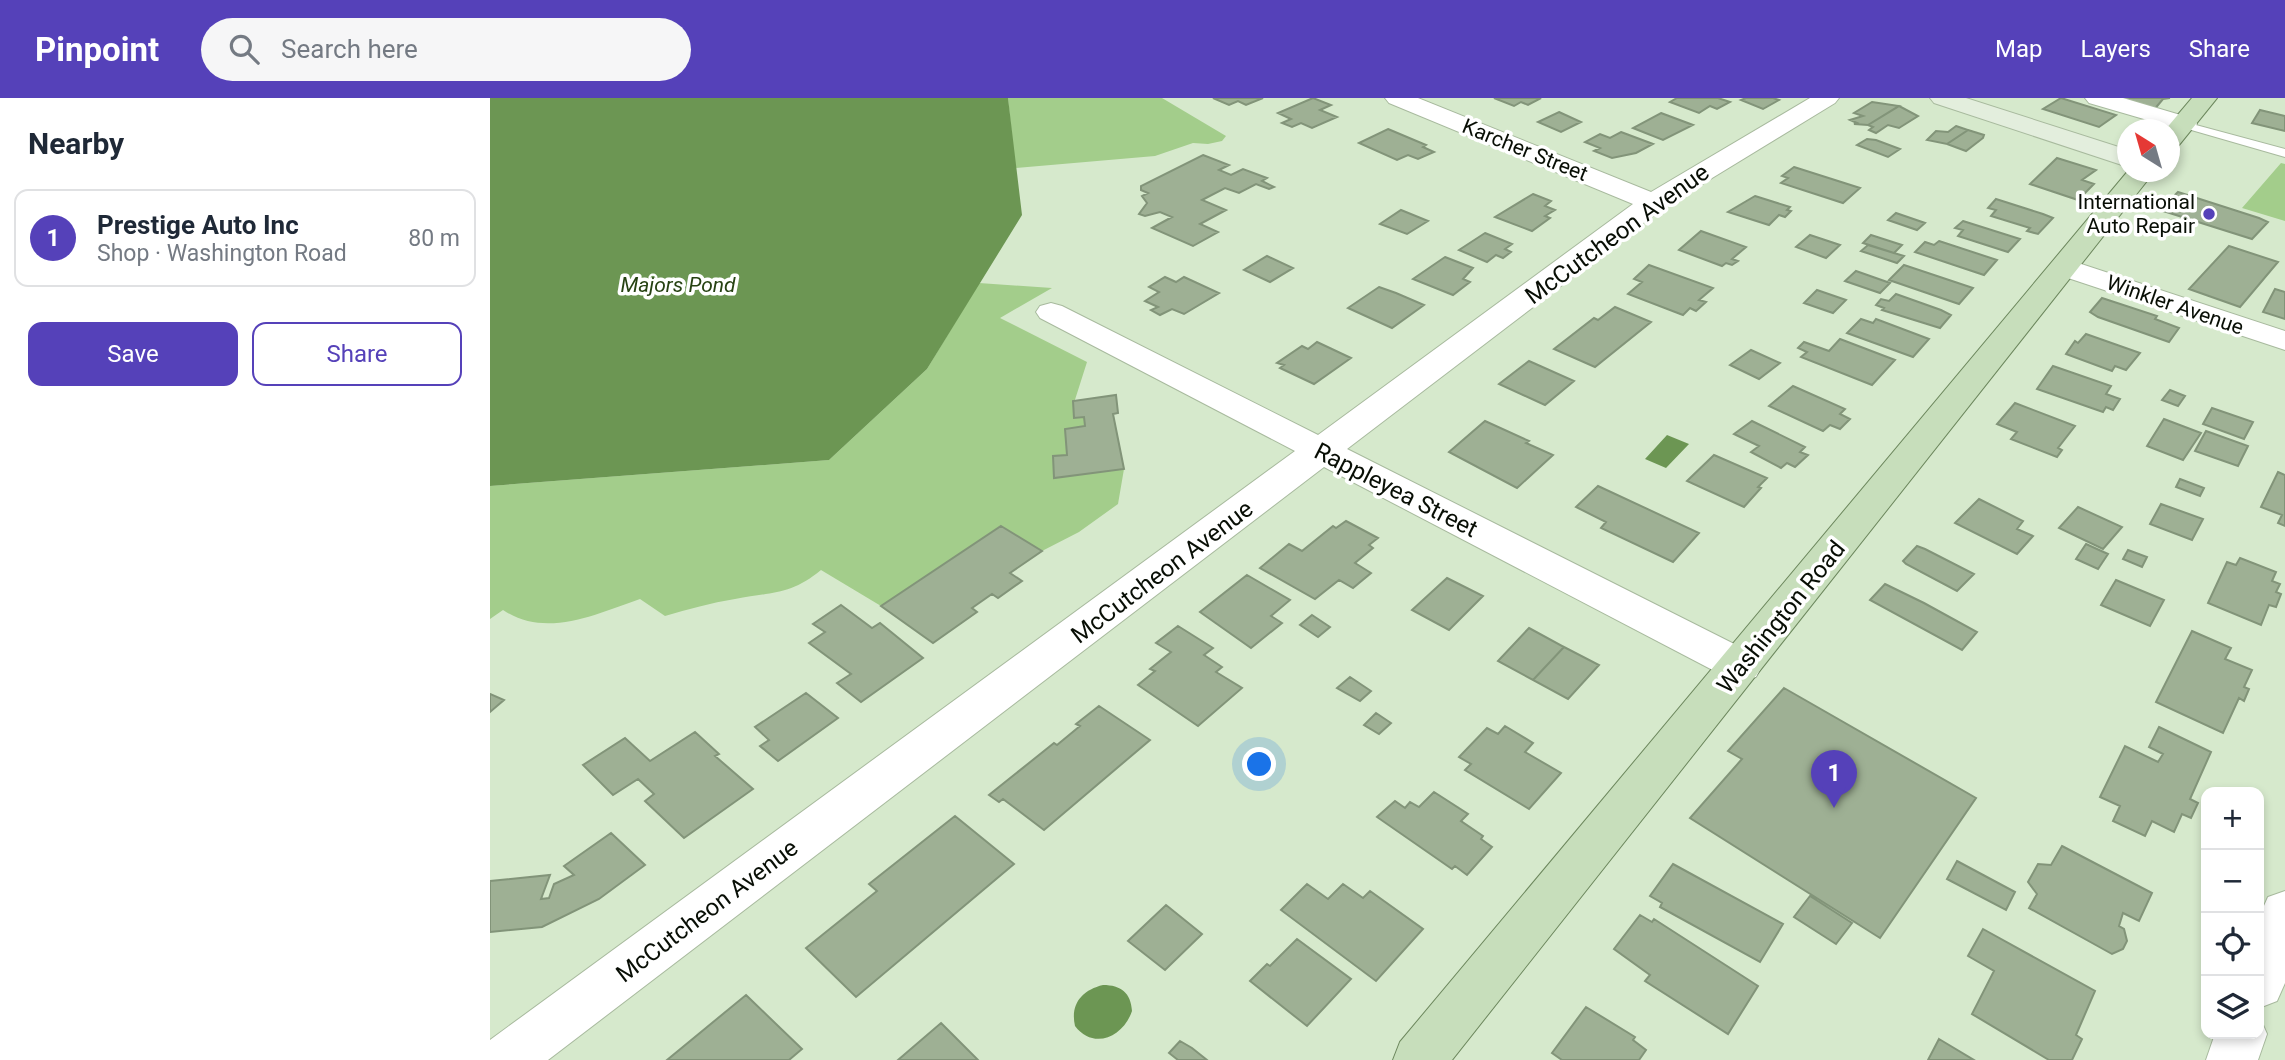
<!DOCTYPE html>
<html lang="en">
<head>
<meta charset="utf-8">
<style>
  body { margin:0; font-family:Roboto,sans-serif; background:#f6f6f7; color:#1f2937 }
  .controls { position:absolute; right:21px; bottom:21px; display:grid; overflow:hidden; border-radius:14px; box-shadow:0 4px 10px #0003 }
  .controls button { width:63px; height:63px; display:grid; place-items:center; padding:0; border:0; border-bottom:2px solid #e0e1e3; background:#fff; color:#1f2937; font:35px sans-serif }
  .compass { position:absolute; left:1627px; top:21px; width:63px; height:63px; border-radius:50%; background:#fff; box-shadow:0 4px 10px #0003; rotate:323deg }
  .you { position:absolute; left:770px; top:667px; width:24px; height:24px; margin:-18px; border:5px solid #fff; border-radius:50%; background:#1a73e8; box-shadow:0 0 0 10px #1a73e833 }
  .badge { display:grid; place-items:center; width:46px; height:46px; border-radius:50%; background:#5541b9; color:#fff; font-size:23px; font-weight:700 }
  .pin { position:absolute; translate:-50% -58px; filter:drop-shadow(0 2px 4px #0008) }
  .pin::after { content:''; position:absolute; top:37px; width:24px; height:21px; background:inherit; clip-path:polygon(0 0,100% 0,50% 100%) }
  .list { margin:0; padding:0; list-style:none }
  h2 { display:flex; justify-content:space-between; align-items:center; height:91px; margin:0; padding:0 28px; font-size:30px }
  h2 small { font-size:23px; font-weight:400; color:#747a83 }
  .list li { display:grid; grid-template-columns:46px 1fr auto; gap:21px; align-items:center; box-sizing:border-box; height:98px; margin:0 14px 14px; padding:0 14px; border:2px solid #e0e1e3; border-radius:14px }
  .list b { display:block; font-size:26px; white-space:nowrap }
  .list p { margin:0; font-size:23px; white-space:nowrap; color:#747a83 }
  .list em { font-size:23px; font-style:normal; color:#747a83 }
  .actions { display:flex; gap:14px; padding:21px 28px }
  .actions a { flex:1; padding:16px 0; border:2px solid #5541b9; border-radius:14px; text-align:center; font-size:24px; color:#5541b9 }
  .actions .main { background:#5541b9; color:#fff }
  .icon { flex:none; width:38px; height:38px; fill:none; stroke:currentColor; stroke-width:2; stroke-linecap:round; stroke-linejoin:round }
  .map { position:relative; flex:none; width:1795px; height:962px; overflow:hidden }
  header { display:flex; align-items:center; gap:42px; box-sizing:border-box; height:98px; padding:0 35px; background:#5541b9; color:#fff }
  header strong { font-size:33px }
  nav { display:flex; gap:38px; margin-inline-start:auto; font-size:24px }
  .search { width:490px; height:63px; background:#f6f6f7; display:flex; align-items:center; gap:18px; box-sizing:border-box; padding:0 24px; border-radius:38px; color:#747a83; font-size:26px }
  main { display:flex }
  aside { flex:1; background:#fff }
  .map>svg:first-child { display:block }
</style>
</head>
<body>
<header>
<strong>Pinpoint</strong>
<div class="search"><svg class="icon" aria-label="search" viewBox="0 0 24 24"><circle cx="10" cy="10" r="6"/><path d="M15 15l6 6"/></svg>Search here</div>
<nav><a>Map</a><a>Layers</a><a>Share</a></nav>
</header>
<main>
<aside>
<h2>Nearby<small></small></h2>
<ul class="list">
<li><span class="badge">1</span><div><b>Prestige Auto Inc</b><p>Shop · Washington Road</p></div><em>80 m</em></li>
</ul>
<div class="actions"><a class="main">Save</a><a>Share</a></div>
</aside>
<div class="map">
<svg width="1795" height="962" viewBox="0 0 1795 962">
  <rect width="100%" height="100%" fill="#d6e9cc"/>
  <!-- green -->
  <path fill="#a3cd8b" d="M 518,0 L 672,0 L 736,38 L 732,43 L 718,46 L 703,45 L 665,58 L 525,70 Z
    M 1791,65 L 1795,66 L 1795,123 L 1752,110 Z
    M 489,185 L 562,190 L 510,220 L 597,264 L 583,308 L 584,320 L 594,319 L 595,328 L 575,331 L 577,357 L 563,359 L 564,380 L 634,371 L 628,406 L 589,434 L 552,453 L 511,428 L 391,508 L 331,472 C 301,497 281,494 245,501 C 221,505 198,511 175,518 L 150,501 C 106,516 56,541 13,512 L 0,521 L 0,388 L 339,362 L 437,271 Z"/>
  <!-- water -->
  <path fill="#6c9653" d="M 0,0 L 518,0 L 532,117 L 437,271 L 339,362 L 0,388 Z
    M 1177,337 L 1199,346 L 1176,370 L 1155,361 Z
    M 613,887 C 631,887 641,895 642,913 C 634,938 604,953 585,928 C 580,906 592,892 613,887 Z"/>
  <!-- building -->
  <path fill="#9eb094" stroke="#829479" stroke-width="2" d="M 723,0 L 773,0 L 756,7 L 748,3 L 739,7 Z
    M 823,0 L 841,7 L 830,12 L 847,19 L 822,30 L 811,25 L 802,29 L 792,25 L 801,21 L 788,15 Z
    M 1004,0 L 1051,0 L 1038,7 L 1031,4 L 1024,8 Z
    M 1187,0 L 1228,0 L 1240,4 L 1227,11 L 1220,8 L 1209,15 L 1180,4 Z
    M 1256,0 L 1283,0 L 1289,2 L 1273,11 L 1251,2 Z
    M 1571,0 L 1626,17 L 1609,29 L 1553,11 Z
    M 1628,0 L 1680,0 L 1673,1 L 1663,13 Z
    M 1382,4 L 1409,8 L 1378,27 L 1364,26 L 1367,25 L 1360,22 L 1373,18 L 1364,15 Z
    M 1409,8 L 1428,18 L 1409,30 L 1398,27 L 1386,35 L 1379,32 L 1383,29 L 1378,27 Z
    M 1770,12 L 1795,18 L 1795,33 L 1762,25 Z
    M 1069,14 L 1091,24 L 1071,34 L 1048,24 Z
    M 1171,15 L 1203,27 L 1173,42 L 1143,30 Z
    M 1466,28 L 1478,32 L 1457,46 L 1437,42 L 1446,33 L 1458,34 Z
    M 898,31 L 936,47 L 933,49 L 944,54 L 928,61 L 918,57 L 907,62 L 869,45 Z
    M 1478,32 L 1494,37 L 1493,40 L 1476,53 L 1457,46 Z
    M 1131,34 L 1163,46 L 1146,55 L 1122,60 L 1104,53 L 1110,50 L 1095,44 L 1110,36 L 1120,40 Z
    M 1377,41 L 1386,42 L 1410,51 L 1398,59 L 1367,47 Z
    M 713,57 L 739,67 L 729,72 L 741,77 L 753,71 L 777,80 L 772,83 L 784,89 L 779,91 L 766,86 L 749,95 L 735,90 L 712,102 L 736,112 L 710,126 L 728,134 L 703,148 L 662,130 L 682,119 L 670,114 L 655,118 L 649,116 L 657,105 L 652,98 L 658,95 L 651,92 L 651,88 Z
    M 1567,60 L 1606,72 L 1592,82 L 1604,86 L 1588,102 L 1540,86 Z
    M 1304,69 L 1370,90 L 1353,105 L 1291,85 L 1298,80 L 1292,78 Z
    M 1688,94 L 1769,120 L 1778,124 L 1762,141 L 1670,112 Z
    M 1043,96 L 1061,103 L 1055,108 L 1065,112 L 1055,118 L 1060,120 L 1042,133 L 1005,119 Z
    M 1265,98 L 1300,109 L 1297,112 L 1301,113 L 1295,119 L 1289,117 L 1279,127 L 1238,114 Z
    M 1506,101 L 1553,116 L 1563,120 L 1548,136 L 1537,133 L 1540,130 L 1501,118 L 1506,112 L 1498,110 Z
    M 911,112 L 938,123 L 917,136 L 890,126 Z
    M 1406,115 L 1435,125 L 1427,132 L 1398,122 Z
    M 1473,123 L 1530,141 L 1518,154 L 1468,138 L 1473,132 L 1465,130 Z
    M 1211,133 L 1256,149 L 1242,161 L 1248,163 L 1242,167 L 1236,165 L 1232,168 L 1189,152 Z
    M 995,135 L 1022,146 L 1015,151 L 1021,154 L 1013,160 L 1006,157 L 997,164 L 969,152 Z
    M 1320,137 L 1350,147 L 1336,160 L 1306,149 Z
    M 1381,137 L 1412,147 L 1404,155 L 1373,145 Z
    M 1449,143 L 1507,162 L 1494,177 L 1425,154 L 1435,144 L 1444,147 Z
    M 1378,147 L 1404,155 L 1414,158 L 1407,165 L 1371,153 Z
    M 1739,148 L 1788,164 L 1750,209 L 1699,191 Z
    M 777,158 L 803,170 L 780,184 L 754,172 Z
    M 955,159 L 983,170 L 973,181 L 980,184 L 963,197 L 923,181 Z
    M 1159,167 L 1223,190 L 1209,202 L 1216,204 L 1206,213 L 1200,210 L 1193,217 L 1138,196 L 1152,184 L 1144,181 Z
    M 1414,167 L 1483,190 L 1469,206 L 1399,182 Z
    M 1366,173 L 1400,185 L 1390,195 L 1355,183 Z
    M 675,179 L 686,184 L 694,179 L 729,195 L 694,216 L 682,211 L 670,217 L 661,212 L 668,209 L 655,203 L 669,194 L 659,189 Z
    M 889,189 L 906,195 L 934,207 L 902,230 L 858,210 Z
    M 1785,191 L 1795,194 L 1795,221 L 1773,214 Z
    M 1327,192 L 1356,202 L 1343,215 L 1314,205 Z
    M 1406,196 L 1451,212 L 1461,217 L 1450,230 L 1392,212 L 1394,210 L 1386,207 L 1391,201 L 1399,203 Z
    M 1612,200 L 1667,218 L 1665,221 L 1689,230 L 1679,244 L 1608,219 L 1600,214 Z
    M 1125,209 L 1161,224 L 1105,269 L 1064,251 L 1104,220 L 1108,222 Z
    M 1371,221 L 1383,225 L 1386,221 L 1439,241 L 1423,259 L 1357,235 Z
    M 1596,236 L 1650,255 L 1636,272 L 1625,268 L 1622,273 L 1576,256 L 1585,243 L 1588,245 Z
    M 1350,241 L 1405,262 L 1382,287 L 1311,259 L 1317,254 L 1308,250 L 1314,244 L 1339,253 Z
    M 827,244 L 861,260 L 824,286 L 790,270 L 794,267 L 787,265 L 812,248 L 818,251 Z
    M 1261,252 L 1290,265 L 1269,281 L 1240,267 Z
    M 1039,263 L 1084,283 L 1055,307 L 1009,286 Z
    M 1563,268 L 1621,288 L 1616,296 L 1630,301 L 1623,312 L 1616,309 L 1613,314 L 1547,291 Z
    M 1303,288 L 1355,311 L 1350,316 L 1360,321 L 1350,331 L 1340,327 L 1333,333 L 1279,308 Z
    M 1680,292 L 1695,298 L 1688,308 L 1672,302 Z
    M 626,297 L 628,315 L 623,316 L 634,371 L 564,380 L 563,358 L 577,357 L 575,331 L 595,328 L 594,319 L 584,320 L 583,303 Z
    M 1525,305 L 1585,328 L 1568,350 L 1572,352 L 1567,359 L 1521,341 L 1527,334 L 1507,326 Z
    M 1722,310 L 1763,324 L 1754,341 L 1713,326 Z
    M 1674,321 L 1711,335 L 1693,362 L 1657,348 Z
    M 995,323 L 1039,343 L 1036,345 L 1063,357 L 1027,390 L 959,354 Z
    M 1262,323 L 1315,349 L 1310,354 L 1318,357 L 1305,369 L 1297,365 L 1291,370 L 1261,354 L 1269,348 L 1244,336 Z
    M 1716,333 L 1758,348 L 1748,368 L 1705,353 Z
    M 1224,357 L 1277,380 L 1268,389 L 1271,390 L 1254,409 L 1197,383 Z
    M 1788,374 L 1795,377 L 1795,428 L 1788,425 L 1792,417 L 1771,409 Z
    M 1690,381 L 1714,390 L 1710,398 L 1686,389 Z
    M 1108,388 L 1209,435 L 1183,464 L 1111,430 L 1116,424 L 1086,409 Z
    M 1489,401 L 1533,423 L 1527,431 L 1543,438 L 1527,456 L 1465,425 Z
    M 1671,406 L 1713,421 L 1702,442 L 1660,426 Z
    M 1588,409 L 1632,429 L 1613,451 L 1569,430 Z
    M 856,423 L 888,440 L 879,447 L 883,450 L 865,465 L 881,475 L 863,490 L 849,482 L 825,501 L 770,470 L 799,446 L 812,453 L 843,428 L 846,430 Z
    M 511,428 L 552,453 L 520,475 L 532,483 L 508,500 L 502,496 L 482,510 L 487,514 L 443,545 L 391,508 Z
    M 1596,446 L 1618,456 L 1608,471 L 1586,461 Z
    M 1427,448 L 1435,451 L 1484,476 L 1467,493 L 1416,466 L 1413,463 Z
    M 1638,452 L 1657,459 L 1652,469 L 1633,461 Z
    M 1750,460 L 1786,474 L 1782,483 L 1790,486 L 1786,494 L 1791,496 L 1786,509 L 1779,507 L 1771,527 L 1718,505 L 1737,464 L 1746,467 Z
    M 757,477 L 800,502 L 781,518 L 792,525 L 761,550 L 710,514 Z
    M 957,480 L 993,498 L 959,532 L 922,512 Z
    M 1626,482 L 1674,502 L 1660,528 L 1611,507 Z
    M 1395,486 L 1434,505 L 1487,534 L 1472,552 L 1380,502 Z
    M 351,507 L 382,530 L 390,525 L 433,560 L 371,604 L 347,585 L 361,576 L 319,545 L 335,534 L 323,526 Z
    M 822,517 L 840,529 L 828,539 L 810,527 Z
    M 688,528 L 723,550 L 714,557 L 732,569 L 726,574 L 752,590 L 708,628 L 648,587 L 665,573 L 660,571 L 681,554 L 666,545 Z
    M 1039,530 L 1074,549 L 1043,582 L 1008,563 Z
    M 1702,533 L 1741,550 L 1735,561 L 1762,572 L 1754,589 L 1759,591 L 1754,603 L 1749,600 L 1733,635 L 1666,604 Z
    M 1074,549 L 1109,567 L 1078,601 L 1043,582 Z
    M 860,579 L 881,593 L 870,603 L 847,590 Z
    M 1294,590 L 1486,700 L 1390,840 L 1200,720 L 1252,661 L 1238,653 Z
    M 316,595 L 348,620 L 288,663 L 270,648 L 279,642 L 265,629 Z
    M 0,596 L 14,602 L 0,614 Z
    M 609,608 L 660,642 L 554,732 L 513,701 L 509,704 L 499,697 L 564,645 L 567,647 L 590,628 L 586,626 Z
    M 886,615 L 901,625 L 889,636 L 874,627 Z
    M 1015,628 L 1043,645 L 1035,654 L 1071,675 L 1039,711 L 975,672 L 981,666 L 969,659 L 997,630 L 1008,636 Z
    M 1669,629 L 1721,654 L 1700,701 L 1708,705 L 1701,720 L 1692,716 L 1684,734 L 1662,723 L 1655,738 L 1623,723 L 1630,708 L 1610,699 L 1635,648 L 1668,664 L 1673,656 L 1659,649 Z
    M 205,634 L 229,656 L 225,658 L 263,691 L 194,740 L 155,703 L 164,696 L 148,681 L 123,697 L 93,667 L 135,640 L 160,663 Z
    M 944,694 L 978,716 L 971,723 L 993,738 L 991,741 L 1002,749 L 977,777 L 965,768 L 962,771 L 887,719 L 905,703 L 915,710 L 920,704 L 929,709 Z
    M 465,718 L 524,766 L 366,899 L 316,850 L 387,793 L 379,786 Z
    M 121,735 L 155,767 L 109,801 L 52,829 L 0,834 L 0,783 L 60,777 L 51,801 L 59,800 L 64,786 L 84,777 L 74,768 Z
    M 1572,748 L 1662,795 L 1649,823 L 1633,815 L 1629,828 L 1634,831 L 1637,843 L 1633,851 L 1622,856 L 1539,810 L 1547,796 L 1538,784 L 1548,766 L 1561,767 Z
    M 1467,763 L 1525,794 L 1516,812 L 1457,781 Z
    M 1183,766 L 1293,826 L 1270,864 L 1170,809 L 1172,805 L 1160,798 Z
    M 817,786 L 838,801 L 853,786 L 873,800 L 880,793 L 933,831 L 886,883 L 791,812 Z
    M 1320,798 L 1362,825 L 1346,846 L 1304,819 Z
    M 676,807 L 712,836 L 675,872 L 638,843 Z
    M 1150,817 L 1162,824 L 1164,821 L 1268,888 L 1238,936 L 1155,883 L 1160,877 L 1124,851 Z
    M 1493,831 L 1605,893 L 1586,937 L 1592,941 L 1582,962 L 1559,962 L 1482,916 L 1504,873 L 1478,858 Z
    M 807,841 L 861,881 L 817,928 L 760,883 L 777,866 L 780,868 Z
    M 256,897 L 312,951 L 299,962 L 177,962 Z
    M 1096,909 L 1145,939 L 1143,942 L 1156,952 L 1149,962 L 1072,962 L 1062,955 Z
    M 451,925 L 488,962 L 408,962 Z
    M 1449,941 L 1484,962 L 1438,962 Z
    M 690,943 L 702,950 L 717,962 L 688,962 L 679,955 Z"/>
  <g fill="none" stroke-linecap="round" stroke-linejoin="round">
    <defs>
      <path id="service" d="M 1691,23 L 1795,51 L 1795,59 L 1691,29 Z"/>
      <path id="minor" d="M 895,0 L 928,0 L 1161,94 L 1320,0 L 1349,0 L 1345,5 L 1173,110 L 857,351 L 1266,557 L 1272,568 L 1266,579 L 1251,583 L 1236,579 L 834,369 L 58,962 L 0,962 L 0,942 L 805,353 L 550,220 L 546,214 L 550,208 L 561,205 L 572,208 L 828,337 L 1143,106 L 899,5 Z
        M 1595,0 L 1633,0 L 1704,21 L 1707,26 L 1704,31 L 1695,33 L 1599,5 Z
        M 1576,161 L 1795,233 L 1795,252 L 1566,176 L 1561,170 L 1566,164 Z
        M 1795,793 L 1795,885 L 1787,903 L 1769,910 L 1769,819 L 1778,799 Z
        M 1769,918 L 1777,936 L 1768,962 L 1716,962 L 1725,936 L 1769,936 Z"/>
      <path id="secondary" d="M 1440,0 L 1476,0 L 1638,52 L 1638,69 L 1444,5 Z"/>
      <path id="primary" d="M 1702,0 L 1727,0 L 1689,47 L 1680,49 L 1680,32 L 1675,32 Z
        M 1638,73 L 1664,74 L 962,962 L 903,962 L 910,944 Z"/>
    </defs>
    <!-- service casing -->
    <use href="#service" stroke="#a8ba9e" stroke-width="2"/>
    <!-- minor casing -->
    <use href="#minor" stroke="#a8ba9e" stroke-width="2"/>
    <!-- secondary casing -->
    <use href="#secondary" stroke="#a8ba9e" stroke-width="2"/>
    <!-- primary casing -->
    <use href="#primary" stroke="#6c875d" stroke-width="2"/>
    <!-- service -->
    <use href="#service" fill="#fff" fill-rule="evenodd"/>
    <!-- minor -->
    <use href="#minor" fill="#fff" fill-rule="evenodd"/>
    <!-- secondary -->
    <use href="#secondary" fill="#e3eedd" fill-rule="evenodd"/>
    <!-- primary -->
    <use href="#primary" fill="#c7debb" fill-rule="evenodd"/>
  </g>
  <!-- markers -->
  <circle fill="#5541b9" stroke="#fff" stroke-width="2.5" cx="1719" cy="116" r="7"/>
  <g text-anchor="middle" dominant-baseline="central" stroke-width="7" stroke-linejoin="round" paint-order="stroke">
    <!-- far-street labels -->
    <g font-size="21" fill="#080e05" stroke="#fff">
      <text transform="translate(1035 52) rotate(22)">Karcher Street</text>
      <text transform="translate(1685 207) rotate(19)">Winkler Avenue</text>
    </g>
    <!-- far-poi labels -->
    <g font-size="21" fill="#080e05" stroke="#fff" text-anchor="end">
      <text x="1705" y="104">International<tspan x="1705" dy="24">Auto Repair</tspan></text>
    </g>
    <!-- far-water labels -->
    <g font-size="21" font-style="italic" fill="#264212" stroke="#fff">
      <text x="188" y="187">Majors Pond</text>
    </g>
    <!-- street labels -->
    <g font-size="24" fill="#080e05" stroke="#fff">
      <text transform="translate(1127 136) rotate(-36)">McCutcheon Avenue</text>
      <text transform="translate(906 392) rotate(27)">Rappleyea Street</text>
      <text transform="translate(672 474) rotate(-37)">McCutcheon Avenue</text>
      <text transform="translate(1291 519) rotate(-51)">Washington Road</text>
      <text transform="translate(217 813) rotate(-37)">McCutcheon Avenue</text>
    </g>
  </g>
</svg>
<div class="controls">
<button>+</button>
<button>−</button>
<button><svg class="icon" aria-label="locate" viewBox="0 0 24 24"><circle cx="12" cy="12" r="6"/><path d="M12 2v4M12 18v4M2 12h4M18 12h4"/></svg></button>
<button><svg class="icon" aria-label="layers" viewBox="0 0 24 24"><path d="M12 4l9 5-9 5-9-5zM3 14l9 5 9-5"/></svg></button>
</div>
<svg class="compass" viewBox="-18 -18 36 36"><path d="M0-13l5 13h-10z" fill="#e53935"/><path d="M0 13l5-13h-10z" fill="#747a83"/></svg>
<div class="you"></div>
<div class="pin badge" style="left:1344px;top:710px">1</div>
</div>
</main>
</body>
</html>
